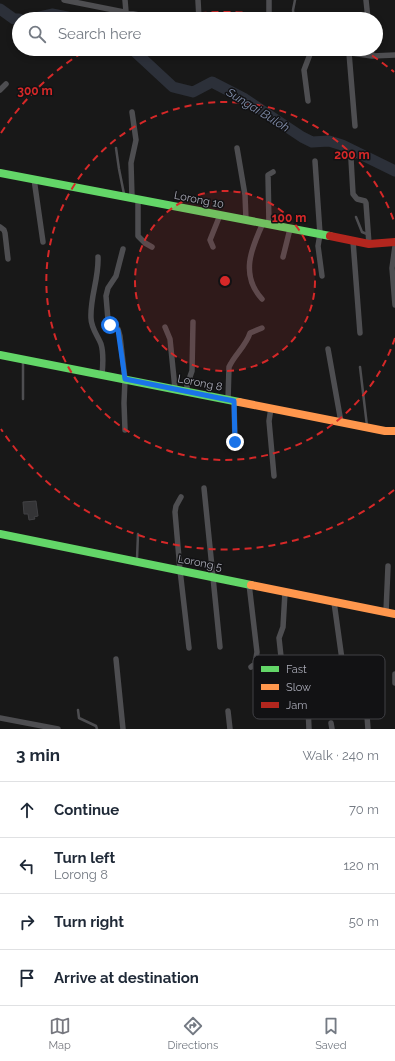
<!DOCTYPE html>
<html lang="en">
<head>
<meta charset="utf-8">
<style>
  body { margin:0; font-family:Raleway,sans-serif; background:#f6f6f7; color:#1f2937 }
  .stop { position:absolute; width:12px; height:12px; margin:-9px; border:3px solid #1a73e8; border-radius:50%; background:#fff }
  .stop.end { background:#1a73e8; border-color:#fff; box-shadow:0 1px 4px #0008 }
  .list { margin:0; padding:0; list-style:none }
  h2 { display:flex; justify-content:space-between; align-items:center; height:52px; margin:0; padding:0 16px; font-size:17px }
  h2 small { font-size:13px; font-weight:400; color:#747a83 }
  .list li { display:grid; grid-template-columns:26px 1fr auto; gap:12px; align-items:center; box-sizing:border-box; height:56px; padding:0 16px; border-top:1px solid #e0e1e3 }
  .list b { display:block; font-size:15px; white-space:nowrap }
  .list p { margin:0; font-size:13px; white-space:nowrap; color:#747a83 }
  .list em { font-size:13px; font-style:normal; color:#747a83 }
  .icon { flex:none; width:22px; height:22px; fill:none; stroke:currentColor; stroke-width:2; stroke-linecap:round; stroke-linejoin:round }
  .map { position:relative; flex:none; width:395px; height:729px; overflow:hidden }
  .search { position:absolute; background:#fff; box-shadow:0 2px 6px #0003; left:12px; right:12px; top:12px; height:44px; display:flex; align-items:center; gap:10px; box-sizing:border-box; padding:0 14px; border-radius:22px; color:#747a83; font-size:15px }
  .sheet { height:276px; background:#fff }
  nav { display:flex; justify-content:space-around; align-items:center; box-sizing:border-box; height:56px; border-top:1px solid #e0e1e3; background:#fff; font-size:11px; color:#747a83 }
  nav a { display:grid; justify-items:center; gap:2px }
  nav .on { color:#77787f }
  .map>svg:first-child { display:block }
</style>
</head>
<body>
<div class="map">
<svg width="395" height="729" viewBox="0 0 395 729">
  <rect width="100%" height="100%" fill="#181818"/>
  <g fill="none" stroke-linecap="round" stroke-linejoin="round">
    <!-- river -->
    <path stroke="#2c3039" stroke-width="11" d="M 0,9 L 14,19 L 19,19
      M 30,19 L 52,14 L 77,19
      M 132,49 L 173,87 L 193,92 L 212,82 L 245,99 L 302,137 L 312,142 L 329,141 L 342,145 L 395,171"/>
  </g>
  <!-- building -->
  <path fill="#343436" stroke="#414144" d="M 36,501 L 38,516 L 34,517 L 35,519 L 29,520 L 28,514 L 24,514 L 23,502 Z"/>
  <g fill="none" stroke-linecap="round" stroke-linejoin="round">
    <!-- lane -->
    <path stroke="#4e4e51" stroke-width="2.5" d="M 294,19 L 293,10 L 295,0
      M 116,148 L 119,169 L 124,194
      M 356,217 L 362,232 L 367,234
      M 360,367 L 367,426
      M 23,399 L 23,362
      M 137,559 L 138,534
      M 78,710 L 79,718 L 96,726 L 97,729"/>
    <!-- street -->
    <path stroke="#4e4e51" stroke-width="5.5" d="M 64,0 L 159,19
      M 125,0 L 126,12
      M 198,0 L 199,19
      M 269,0 L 269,19
      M 366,0 L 368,19
      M 323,49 L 372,56 L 395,55
      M 371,49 L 372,56
      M 349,53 L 355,126
      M 0,90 L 6,84
      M 308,101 L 304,70 L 312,49
      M 237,148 L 245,195 L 246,220
      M 351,159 L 353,194 L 357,199 L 365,201 L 366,203 L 369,244
      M 315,161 L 320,234 L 318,246 L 322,276
      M 34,179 L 43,242
      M 132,198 L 131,163 L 136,140 L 132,112
      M 138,199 L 138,236 L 145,243 L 152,247
      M 269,224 L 268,175 L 273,172
      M 0,227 L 4,230 L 5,233 L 8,259
      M 353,241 L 360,333
      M 395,246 L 392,268 L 395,305
      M 213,247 L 210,240 L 220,215
      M 123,249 L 116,276 L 108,288 L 106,296 L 108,320 L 110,325 L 118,329 L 120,336 L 125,379 L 124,403 L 125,430
      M 98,257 C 99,278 90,297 91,318 C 91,328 98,336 101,344 C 104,354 103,365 102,375
      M 283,257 L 290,229
      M 262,299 C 240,275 251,249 263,223
      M 165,327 L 170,339 L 175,389
      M 328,349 L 341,422
      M 187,392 L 187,385 L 192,371 L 193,322
      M 228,400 L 229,367 C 235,354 246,346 250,333 L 262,328
      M 234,401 L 235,442
      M 271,408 L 269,421 L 274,476
      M 204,488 L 220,647
      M 181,497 L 176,506 L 175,512 L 180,570 L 189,648
      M 249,584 L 257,652 L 255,664 L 251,667
      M 285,592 L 283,627 L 279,638 L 282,666 L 287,669
      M 334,602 L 344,674
      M 386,612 L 388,566
      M 116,659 L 123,729
      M 395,674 L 395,683
      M 366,703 L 368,729
      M 308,707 L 309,729
      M 228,711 L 230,729
      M 0,718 L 58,729
      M 331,723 L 332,729"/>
    <!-- fast -->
    <path stroke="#63d668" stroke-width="8" d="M 0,173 L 330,236
      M 0,355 L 239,402
      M 0,534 L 251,585"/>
    <!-- slow -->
    <path stroke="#ff974d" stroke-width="8" d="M 239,402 L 385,431 L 395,431
      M 251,585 L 395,614"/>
    <!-- jam -->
    <path stroke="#b3261e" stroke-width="8" d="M 330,236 L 369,244 L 395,242"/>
  </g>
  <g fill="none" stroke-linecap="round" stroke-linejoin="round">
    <!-- route -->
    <path stroke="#1a73e8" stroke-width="5" d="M 110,325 L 118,330 L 125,379 L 234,401 L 235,442"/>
  </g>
  <!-- distance rings -->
  <circle cx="225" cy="281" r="90" fill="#d62828" fill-opacity=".12"/>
  <g fill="none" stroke="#d62828" stroke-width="2" stroke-dasharray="7 5">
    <circle cx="225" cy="281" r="90"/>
    <path d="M395 338A179 179 0 1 1 395 224"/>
    <path d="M394 490A269 269 0 0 1 1 429M1 133A269 269 0 0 1 88 49M164 19A269 269 0 0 1 286 19M362 49A269 269 0 0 1 394 72"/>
  </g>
  <g text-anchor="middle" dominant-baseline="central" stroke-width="3" stroke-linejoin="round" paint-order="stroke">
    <!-- street labels -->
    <g font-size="11" fill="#aaabb7" stroke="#121214">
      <text transform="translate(199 200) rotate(11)">Lorong 10</text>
      <text transform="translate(200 383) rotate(11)">Lorong 8</text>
      <text transform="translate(200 563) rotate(11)">Lorong 5</text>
    </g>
    <!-- water labels -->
    <g font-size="12" font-style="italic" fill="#8491af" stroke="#121214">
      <text transform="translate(258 110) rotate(32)">Sungai Buloh</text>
    </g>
  </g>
  <!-- legend -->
  <rect x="253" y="655" width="132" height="64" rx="6" fill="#121214" stroke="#404045" stroke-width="1"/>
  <rect x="261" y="666" width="18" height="6" fill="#63d668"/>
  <rect x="261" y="684" width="18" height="6" fill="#ff974d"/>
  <rect x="261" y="702" width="18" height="6" fill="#b3261e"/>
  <g font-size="11" fill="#aaabb7">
    <text x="286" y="673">Fast</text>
    <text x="286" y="691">Slow</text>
    <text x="286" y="709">Jam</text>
  </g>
  <circle cx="225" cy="281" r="6" fill="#d62828" stroke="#121214" stroke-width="2"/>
  <g font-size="12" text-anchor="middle" font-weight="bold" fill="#d62828" stroke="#121214" stroke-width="3" stroke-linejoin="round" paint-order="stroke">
    <text x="35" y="95">300 m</text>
    <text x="352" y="159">200 m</text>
    <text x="289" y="222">100 m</text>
  </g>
</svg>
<div class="stop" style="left:110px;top:325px"></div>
<div class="stop end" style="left:235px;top:442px"></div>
<div class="search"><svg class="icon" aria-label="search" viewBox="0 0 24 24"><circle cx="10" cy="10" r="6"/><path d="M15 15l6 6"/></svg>Search here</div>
</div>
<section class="sheet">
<h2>3 min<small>Walk · 240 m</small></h2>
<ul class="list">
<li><svg class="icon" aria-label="ahead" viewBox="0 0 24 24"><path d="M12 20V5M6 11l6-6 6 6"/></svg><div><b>Continue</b></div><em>70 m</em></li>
<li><svg class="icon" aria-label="left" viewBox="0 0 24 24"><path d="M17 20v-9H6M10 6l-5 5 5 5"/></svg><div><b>Turn left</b><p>Lorong 8</p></div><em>120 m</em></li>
<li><svg class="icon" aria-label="right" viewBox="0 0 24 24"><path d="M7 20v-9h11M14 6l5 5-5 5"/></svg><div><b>Turn right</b></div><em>50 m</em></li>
<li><svg class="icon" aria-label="arrive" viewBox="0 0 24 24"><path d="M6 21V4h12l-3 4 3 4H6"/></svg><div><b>Arrive at destination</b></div></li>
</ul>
</section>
<nav>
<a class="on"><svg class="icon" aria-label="map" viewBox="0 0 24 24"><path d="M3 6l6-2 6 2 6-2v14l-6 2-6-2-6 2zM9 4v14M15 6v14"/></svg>Map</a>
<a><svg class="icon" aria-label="directions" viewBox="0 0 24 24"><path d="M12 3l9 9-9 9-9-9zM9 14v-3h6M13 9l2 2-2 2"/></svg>Directions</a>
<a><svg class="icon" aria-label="saved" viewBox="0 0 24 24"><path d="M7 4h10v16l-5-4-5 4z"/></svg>Saved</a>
</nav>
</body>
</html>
